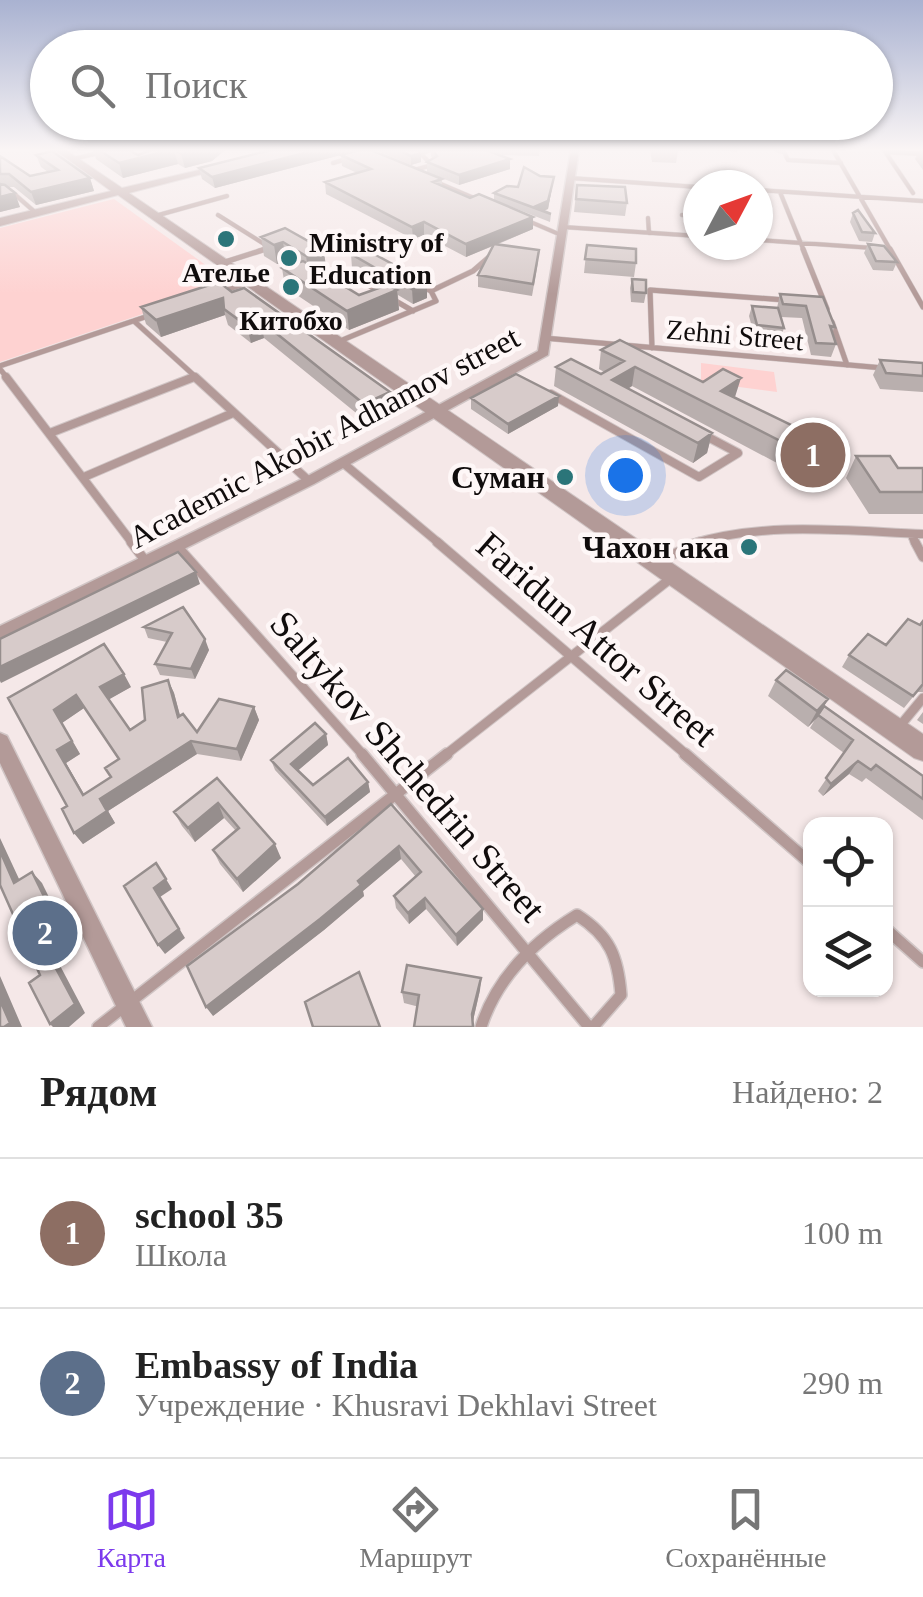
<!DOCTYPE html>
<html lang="ru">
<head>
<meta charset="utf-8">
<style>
  body { margin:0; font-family:Georgia,serif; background:#f6f6f6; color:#222 }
  .controls { position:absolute; right:30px; bottom:30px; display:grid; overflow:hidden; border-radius:20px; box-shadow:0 2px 8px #0004 }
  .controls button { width:90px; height:90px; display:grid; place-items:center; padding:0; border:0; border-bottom:2px solid #e0e0e0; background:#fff; color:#222; font:50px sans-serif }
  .compass { position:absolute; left:683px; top:170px; width:90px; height:90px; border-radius:50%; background:#fff; box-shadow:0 2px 8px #0004; rotate:49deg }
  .you { position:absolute; left:625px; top:475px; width:35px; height:35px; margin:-25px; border:8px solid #fff; border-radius:50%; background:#1a73e8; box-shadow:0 0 0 15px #1a73e833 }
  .badge { display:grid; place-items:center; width:65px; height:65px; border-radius:50%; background:#7c3aed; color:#fff; font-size:32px; font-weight:700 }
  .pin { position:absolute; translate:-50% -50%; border:5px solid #fff; box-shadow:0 2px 10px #0006 }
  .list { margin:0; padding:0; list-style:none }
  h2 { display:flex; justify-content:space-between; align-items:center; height:130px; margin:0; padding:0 40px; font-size:42px }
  h2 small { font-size:32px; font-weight:400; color:#767676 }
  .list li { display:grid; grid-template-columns:65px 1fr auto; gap:30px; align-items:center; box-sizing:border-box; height:150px; padding:0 40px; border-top:2px solid #e0e0e0 }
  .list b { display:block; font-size:38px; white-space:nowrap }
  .list p { margin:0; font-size:32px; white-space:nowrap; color:#767676 }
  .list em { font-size:32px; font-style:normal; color:#767676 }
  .icon { flex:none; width:55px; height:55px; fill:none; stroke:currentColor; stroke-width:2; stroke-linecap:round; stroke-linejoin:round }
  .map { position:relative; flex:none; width:923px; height:1027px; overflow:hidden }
  .search { position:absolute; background:#fff; box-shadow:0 2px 8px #0004; left:30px; right:30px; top:30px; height:110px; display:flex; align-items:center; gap:25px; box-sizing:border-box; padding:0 35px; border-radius:55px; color:#767676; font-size:38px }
  .sheet { height:430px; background:#fff }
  nav { display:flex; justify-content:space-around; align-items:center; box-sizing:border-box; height:140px; border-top:2px solid #e0e0e0; background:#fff; font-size:28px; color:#767676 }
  nav a { display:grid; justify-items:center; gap:5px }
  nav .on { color:#7c3aed }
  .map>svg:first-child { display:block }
</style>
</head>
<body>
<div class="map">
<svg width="923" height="1027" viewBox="0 0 923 1027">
  <rect width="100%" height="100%" fill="#f5e8e8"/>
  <!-- green -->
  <path fill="#fed2d1" d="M 114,199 L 232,284 L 0,362 L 0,228 Z
    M 701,363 L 774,372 L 777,392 L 701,382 Z"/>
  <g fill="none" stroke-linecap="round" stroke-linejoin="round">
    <defs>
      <path id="service-far4" d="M 776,150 L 784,152 L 788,160 L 841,163
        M 833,150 L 891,251
        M 884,150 L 913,193
        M 886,152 L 923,154
        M 73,159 L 111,150
        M 333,163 L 350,158
        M 411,171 L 432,165 L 421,154 L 430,150
        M 570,178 L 698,187
        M 434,181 L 481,201
        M 758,190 L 923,201
        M 780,192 L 804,251
        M 0,193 L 12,192 L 36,213
        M 218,215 L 269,247
        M 682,215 L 698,216
        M 155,216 L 227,196
        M 648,218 L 649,233
        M 526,220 L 561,235
        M 563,227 L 698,236
        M 758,240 L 873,248
        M 258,251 L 268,248"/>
      <path id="service-far3" d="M 803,249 L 827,309
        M 890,249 L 923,307
        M 225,262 L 266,249
        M 344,271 L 413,311
        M 431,291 L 473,271 L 488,258
        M 219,292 L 253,281
        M 134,321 L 198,379
        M 832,322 L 847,365
        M 544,338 L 883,368
        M 340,341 L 436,301 L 431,291 L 418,284
        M 652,348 L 650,290 L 785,300
        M 0,366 L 154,314
        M 0,369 L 8,379
        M 188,379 L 194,377"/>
      <path id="service-far2" d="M 6,377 L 133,544
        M 195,377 L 309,481
        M 551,394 L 699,477 L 738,453 L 706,436
        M 50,433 L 194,377
        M 343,463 L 440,544
        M 84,477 L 233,413
        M 911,534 L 916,544
        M 691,544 C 766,521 846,531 923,534"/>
      <path id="service-far1" d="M 131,542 L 147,563
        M 437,542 L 688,756
        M 915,542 L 923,557
        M 178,547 L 364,756
        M 659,561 L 699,542
        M 899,727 L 923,698
        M 444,756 L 670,579"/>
      <path id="service" d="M 362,754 L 589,1027
        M 685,754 L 810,863
        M 886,929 L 923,962
        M 98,1027 L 447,754
        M 481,1027 C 497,977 533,942 577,915 C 610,936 618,957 621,995 L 593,1027"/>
      <path id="minor" d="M 571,150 L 579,150 L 548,355 L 314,484 L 0,641 L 0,626 L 304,478 L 538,351 Z
        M 0,733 L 7,736 L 152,1027 L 126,1027 L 0,763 Z"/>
      <path id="tertiary" d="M 55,150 L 66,150 L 122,188 L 229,163 L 229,167 L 129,193 L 923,734 L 923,761 L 914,758 L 118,195 L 0,226 L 0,218 L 111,191 Z"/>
    </defs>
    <!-- service-far4 casing -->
    <use href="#service-far4" stroke="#d0c5c5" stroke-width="5"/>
    <!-- service-far3 casing -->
    <use href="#service-far3" stroke="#d0c5c5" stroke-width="6"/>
    <!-- service-far2 casing -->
    <use href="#service-far2" stroke="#d0c5c5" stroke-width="10"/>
    <!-- service-far1 casing -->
    <use href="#service-far1" stroke="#d0c5c5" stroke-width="11"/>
    <!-- service casing -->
    <use href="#service" stroke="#d0c5c5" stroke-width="14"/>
    <!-- minor casing -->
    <use href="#minor" stroke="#d0c5c5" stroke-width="3"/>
    <!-- tertiary casing -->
    <use href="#tertiary" stroke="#d0c5c5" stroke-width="2"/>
    <!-- service-far4 -->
    <use href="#service-far4" stroke="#b39a98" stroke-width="4"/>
    <!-- service-far3 -->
    <use href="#service-far3" stroke="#b39a98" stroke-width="5"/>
    <!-- service-far2 -->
    <use href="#service-far2" stroke="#b39a98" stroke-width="8"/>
    <!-- service-far1 -->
    <use href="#service-far1" stroke="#b39a98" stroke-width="9"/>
    <!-- service -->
    <use href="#service" stroke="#b39a98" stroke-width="11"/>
    <!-- minor -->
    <use href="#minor" fill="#b39a98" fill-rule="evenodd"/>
    <!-- tertiary -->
    <use href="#tertiary" fill="#b39a98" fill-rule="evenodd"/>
  </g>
  <!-- wall -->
  <path fill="#b9afae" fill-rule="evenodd" d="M 93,150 L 129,150 L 138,155 L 149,151 L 148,150 L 225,150 L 212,161 L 185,168 L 178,164 L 123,178 L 96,159 Z
    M 375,150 L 418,150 L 421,153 L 421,162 L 411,165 Z
    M 431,150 L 540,150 L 539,156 L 501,155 L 510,169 L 459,185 L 427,172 L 427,162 L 433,159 L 431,156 Z
    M 650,150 L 694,150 L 678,151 L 676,163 L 652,162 Z
    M 716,150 L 738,150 L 737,152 Z
    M 919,150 L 923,150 L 923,170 L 915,159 Z
    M 356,151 L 215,188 L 202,179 L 199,168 Z
    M 36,155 L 90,178 L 94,191 L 36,205 L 14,187 L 8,187 L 20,207 L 0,212 L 0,156 L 30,176 L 48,172 L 41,167 Z
    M 341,155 L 442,179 L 442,186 L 533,229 L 496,245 L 538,262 L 532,296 L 478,287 L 478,275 L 493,246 L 466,257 L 424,235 L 413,239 L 326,194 L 325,182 L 357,173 L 342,166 Z
    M 540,176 L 554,177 L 548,209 L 543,211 L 551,214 L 550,222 L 494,200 L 494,193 L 518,187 Z
    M 577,185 L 627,203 L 625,216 L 574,212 Z
    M 853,213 L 875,233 L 872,242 L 859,241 L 850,222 Z
    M 285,228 L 326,268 L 319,271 L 359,295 L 383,286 L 352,268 L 351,254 L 427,283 L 427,298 L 413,304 L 398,295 L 399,310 L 349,330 L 285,287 L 282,268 L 292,264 L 286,261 L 277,264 L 264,256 L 261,237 Z
    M 868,244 L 897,262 L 893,271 L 873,270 L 864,253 Z
    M 587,245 L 636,263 L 634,277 L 584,273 Z
    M 632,279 L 646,293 L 644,303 L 631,302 L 630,288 Z
    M 232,292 L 390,392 L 392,409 L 366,421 L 264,338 L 251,343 L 228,325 L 225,315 L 161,337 L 146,324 L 141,307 Z
    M 780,294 L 823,297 L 835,327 L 832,333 L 836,344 L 831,357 L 811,355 L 802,318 L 781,317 L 784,328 L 781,337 L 754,335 L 749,316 L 752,306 L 777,308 Z
    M 601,350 L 735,398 L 806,457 L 790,470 L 632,386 L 628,389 L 712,433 L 707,453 L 693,463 L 554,386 L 556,367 L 601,374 L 604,372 L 599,369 Z
    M 880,360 L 923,363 L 923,392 L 880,389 L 873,375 Z
    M 471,398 L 558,406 L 508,434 L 471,409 Z
    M 856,456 L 898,468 L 923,468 L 923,514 L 869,514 L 846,478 Z
    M 183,607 L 209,650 L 195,679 L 160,675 L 155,664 L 167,642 L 148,638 L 144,627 Z
    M 923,621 L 923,692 L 917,692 L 904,708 L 842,667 L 849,655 L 886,645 L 920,625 Z
    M 168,680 L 174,693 L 180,716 L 197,732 L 254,707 L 259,720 L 241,761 L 197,754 L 108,811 L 115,823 L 83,844 L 74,833 L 67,806 L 8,698 L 131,687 L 109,699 L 130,730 L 145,720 ZM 84,708 L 119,760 L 111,777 L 84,795 L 66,763 L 80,754 L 62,723 Z
    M 776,680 L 828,699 L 822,709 L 923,776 L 923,820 L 866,778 L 862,782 L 849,774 L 823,796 L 818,791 L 844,753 L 810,728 L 816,718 L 808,727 L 768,696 Z
    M 923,712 L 923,724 L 917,720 Z
    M 326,734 L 328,745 L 298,770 L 313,785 L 368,782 L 370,792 L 327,826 L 275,770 L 271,760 Z
    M 217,778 L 281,858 L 243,892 L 220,864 L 213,850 L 236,831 L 224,818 L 195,842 L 182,826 L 174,812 Z
    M 391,804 L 483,909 L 483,920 L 457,946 L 426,909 L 409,924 L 396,908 L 394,896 L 416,877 L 401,859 L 363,891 L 364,896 L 324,930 L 213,1016 L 298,884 Z
    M 481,978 L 480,990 L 473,1021 L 404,1003 L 402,992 Z"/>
  <!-- shaded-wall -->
  <path fill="#968e8d" d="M 174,150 L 178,164 L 123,178 L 119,163 Z
    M 197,150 L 225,150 L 212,161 L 185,168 L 181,154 Z
    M 316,150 L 356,151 L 215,188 L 212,177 Z
    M 421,153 L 421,162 L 411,165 L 411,156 Z
    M 510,159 L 510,169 L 459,185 L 459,175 Z
    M 554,177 L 548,209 L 543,211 L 533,207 Z
    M 90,178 L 94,191 L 36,205 L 31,192 Z
    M 15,193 L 20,207 L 0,212 L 0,197 Z
    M 533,217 L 533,229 L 466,257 L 466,244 Z
    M 424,222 L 424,235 L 413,239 L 412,227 Z
    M 283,242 L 286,261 L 277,264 L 274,245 Z
    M 324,250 L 326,268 L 309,275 L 306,256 Z
    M 427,283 L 427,298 L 413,304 L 412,289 Z
    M 397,290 L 399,310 L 349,330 L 347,311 Z
    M 223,298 L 225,315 L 161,337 L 156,320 Z
    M 261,321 L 264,338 L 251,343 L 247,326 Z
    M 635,367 L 632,386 L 613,398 L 612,380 Z
    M 741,378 L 735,397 L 721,391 Z
    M 390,392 L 392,409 L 366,421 L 364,404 Z
    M 559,396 L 558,406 L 508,434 L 508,424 Z
    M 712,433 L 707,453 L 693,463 L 698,443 Z
    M 814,436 L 806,457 L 790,470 L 798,450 Z
    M 196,572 L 200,584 L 1,683 L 0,681 L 0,667 Z
    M 205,639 L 209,650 L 195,679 L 191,669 Z
    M 124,674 L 131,687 L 108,700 L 100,687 Z
    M 168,680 L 174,693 L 184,730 L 178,717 Z
    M 76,695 L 84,708 L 62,723 L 80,754 L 66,763 L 92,808 L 57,750 L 54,710 Z
    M 828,699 L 819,716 L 808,727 L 817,711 Z
    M 254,707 L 259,720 L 241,761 L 237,749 Z
    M 326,734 L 328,745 L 294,774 L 291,764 Z
    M 191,741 L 197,754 L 108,811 L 115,823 L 83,844 L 74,833 L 100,799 Z
    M 858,761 L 849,774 L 823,796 L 831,784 Z
    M 368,782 L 370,792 L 327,826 L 325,817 Z
    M 218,803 L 224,818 L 195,842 L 188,828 Z
    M 0,838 L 26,894 L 14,883 L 0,851 Z
    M 275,844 L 281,858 L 243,892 L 237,879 Z
    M 399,846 L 401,859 L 363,891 L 364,896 L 324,930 L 213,1016 L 206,1007 Z
    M 32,872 L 42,883 L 72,944 L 55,956 L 85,1013 L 69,1027 L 53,1027 L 50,1024 L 44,946 Z
    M 166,879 L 172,889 L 160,897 L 185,938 L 165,954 L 158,945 L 154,888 Z
    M 425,898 L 426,909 L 409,924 L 408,913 Z
    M 483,909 L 483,920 L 457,946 L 456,935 Z
    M 0,976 L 22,1027 L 4,1027 L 0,1000 Z
    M 481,978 L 480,990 L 472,1025 L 472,1014 Z"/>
  <!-- building -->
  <path fill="#d7cbca" stroke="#968e8d" stroke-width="2.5" fill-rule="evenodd" d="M 99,150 L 129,150 L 138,155 L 151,150 L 171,150 L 119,163 Z
    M 175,150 L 197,150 L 181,154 Z
    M 271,150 L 316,150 L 212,177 L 199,168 Z
    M 360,150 L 371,150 L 442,179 L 433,182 L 470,198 L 479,194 L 533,217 L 466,244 L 424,222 L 412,227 L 325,182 L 371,169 L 341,155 Z
    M 397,150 L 418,150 L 421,153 L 411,156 Z
    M 433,150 L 486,150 L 510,159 L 459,175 L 427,162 L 437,156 Z
    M 52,151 L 90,178 L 31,192 L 9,174 L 0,174 L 0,156 L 30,176 L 58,170 L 36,155 Z
    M 524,167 L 540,176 L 554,177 L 548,201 L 534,207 L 551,214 L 494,193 L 507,186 L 518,187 Z
    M 0,184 L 5,185 L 15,193 L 0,197 Z
    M 577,185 L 625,187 L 627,203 L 576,199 Z
    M 858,210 L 875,233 L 862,232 L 853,213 Z
    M 285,228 L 324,250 L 306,256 L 283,242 L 274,245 L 261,237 Z
    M 494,244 L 539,250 L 533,284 L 478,275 Z
    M 868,244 L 884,246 L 897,262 L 876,261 Z
    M 587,245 L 636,249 L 636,263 L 585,259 Z
    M 365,249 L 427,283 L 412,289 L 351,254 Z
    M 303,261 L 359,295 L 387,285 L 397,290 L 347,311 L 282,268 Z
    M 632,279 L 646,280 L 646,293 L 633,292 Z
    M 219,282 L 232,292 L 244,288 L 390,392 L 364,404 L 261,321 L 247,326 L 224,309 L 223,298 L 156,320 L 141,307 Z
    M 780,294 L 823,297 L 835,327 L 830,326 L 836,344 L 816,343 L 806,306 L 783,304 Z
    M 752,306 L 778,308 L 784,328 L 757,325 Z
    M 620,340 L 703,382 L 723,369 L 741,378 L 721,391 L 814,436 L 798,450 L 635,367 L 612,380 L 712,433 L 698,443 L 556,367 L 571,359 L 601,374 L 624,361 L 601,350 Z
    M 880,360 L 923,363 L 923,376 L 886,373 Z
    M 516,374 L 559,396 L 508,424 L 471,398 Z
    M 856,456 L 890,456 L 898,468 L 923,468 L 923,492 L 880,492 Z
    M 178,552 L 196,572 L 0,667 L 0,639 Z
    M 183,607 L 205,639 L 191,669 L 155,664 L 172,633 L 144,627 Z
    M 908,619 L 920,625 L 923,621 L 923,684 L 913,696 L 849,655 L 868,634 L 886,645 Z
    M 104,644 L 124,674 L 100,687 L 130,730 L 145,720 L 142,688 L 168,680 L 178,717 L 183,714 L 197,732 L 219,699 L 254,707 L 237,749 L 191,741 L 100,799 L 107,811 L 74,833 L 62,809 L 67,806 L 8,698 ZM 76,695 L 119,759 L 105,768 L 111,777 L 83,795 L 57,750 L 72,741 L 54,710 Z
    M 786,670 L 828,699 L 817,711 L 776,680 Z
    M 824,706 L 923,776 L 923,799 L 876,765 L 871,770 L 858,761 L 831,784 L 826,778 L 853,740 L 818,715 Z
    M 315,723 L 326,734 L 291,764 L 313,785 L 348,758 L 368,782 L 325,817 L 271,760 Z
    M 217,778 L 275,844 L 237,879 L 213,850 L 239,828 L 218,803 L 188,828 L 174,812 Z
    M 391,804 L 483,909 L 456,935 L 425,898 L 408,913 L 394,896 L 421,872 L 399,846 L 358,881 L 361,885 L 320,919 L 206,1007 L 187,966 L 298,884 Z
    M 0,851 L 14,883 L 32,872 L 62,933 L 44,946 L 75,1004 L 50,1024 L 29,983 L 40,975 L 0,885 Z
    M 156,863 L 166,879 L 154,888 L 179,929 L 158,945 L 124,886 Z
    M 407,965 L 481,978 L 472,1014 L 473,1027 L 414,1027 L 419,995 L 402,992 Z
    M 359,972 L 380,1027 L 313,1027 L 305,1002 Z
    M 0,1000 L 10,1023 L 4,1027 L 0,1027 Z"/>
  <!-- sky -->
  <linearGradient id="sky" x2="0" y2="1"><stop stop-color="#a9b2d1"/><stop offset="0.51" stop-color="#faf5f5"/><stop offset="1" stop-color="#faf5f5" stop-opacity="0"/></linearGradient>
  <rect width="923" height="294" fill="url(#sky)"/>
  <!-- markers -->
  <g fill="#2b7579" stroke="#fef7f7" stroke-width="4">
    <circle cx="226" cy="239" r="10"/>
    <circle cx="289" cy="258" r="10"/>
    <circle cx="291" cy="287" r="10"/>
    <circle cx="565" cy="477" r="10"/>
    <circle cx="749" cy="547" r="10"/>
  </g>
  <g text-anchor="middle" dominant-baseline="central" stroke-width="9" stroke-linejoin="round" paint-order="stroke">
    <!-- far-poi labels -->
    <g font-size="28" font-weight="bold" fill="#100c0c" stroke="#fef7f7">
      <text x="309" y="242" text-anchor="start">Ministry of<tspan x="309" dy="32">Education</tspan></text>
      <text x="226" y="272">Ателье</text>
      <text x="291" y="320">Китобхо</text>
    </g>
    <!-- far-street labels -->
    <g font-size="28" fill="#100c0c" stroke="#fef7f7">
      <text transform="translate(735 335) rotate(5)">Zehni Street</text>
    </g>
    <!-- street labels -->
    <g font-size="32" fill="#100c0c" stroke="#fef7f7">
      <text transform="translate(324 437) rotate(-28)">Academic Akobir Adhamov street</text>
    </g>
    <!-- poi labels -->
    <g font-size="32" font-weight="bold" fill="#100c0c" stroke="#fef7f7" text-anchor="end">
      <text x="545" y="477">Суман</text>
      <text x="729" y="547">Чахон ака</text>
    </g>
    <!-- near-street labels -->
    <g font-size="38" fill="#100c0c" stroke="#fef7f7">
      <text transform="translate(597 639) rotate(41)">Faridun Attor Street</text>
      <text transform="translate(408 766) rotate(49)">Saltykov Shchedrin Street</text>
    </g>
  </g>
</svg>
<div class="controls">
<button><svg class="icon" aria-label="locate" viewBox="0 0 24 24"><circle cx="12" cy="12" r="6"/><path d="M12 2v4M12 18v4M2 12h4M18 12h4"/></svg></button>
<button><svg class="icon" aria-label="layers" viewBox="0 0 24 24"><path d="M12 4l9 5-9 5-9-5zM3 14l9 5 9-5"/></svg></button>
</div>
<svg class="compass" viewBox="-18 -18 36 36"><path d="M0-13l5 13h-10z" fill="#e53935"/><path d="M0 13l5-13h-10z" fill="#767676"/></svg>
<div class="you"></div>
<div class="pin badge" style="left:813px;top:455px;background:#8d6e63">1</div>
<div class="pin badge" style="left:45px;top:933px;background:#5c6f8a">2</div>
<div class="search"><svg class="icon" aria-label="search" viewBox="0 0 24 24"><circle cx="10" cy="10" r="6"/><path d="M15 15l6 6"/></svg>Поиск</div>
</div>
<section class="sheet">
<h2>Рядом<small>Найдено: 2</small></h2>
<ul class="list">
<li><span class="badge" style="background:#8d6e63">1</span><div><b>school 35</b><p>Школа</p></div><em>100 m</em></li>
<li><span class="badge" style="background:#5c6f8a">2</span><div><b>Embassy of India</b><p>Учреждение · Khusravi Dekhlavi Street</p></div><em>290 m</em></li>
</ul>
</section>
<nav>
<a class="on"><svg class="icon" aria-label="map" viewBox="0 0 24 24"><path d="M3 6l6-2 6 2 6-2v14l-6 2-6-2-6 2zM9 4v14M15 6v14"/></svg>Карта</a>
<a><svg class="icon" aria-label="directions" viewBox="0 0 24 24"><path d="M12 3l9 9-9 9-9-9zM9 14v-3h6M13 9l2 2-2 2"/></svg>Маршрут</a>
<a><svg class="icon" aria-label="saved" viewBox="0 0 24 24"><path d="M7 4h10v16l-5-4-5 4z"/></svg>Сохранённые</a>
</nav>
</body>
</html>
